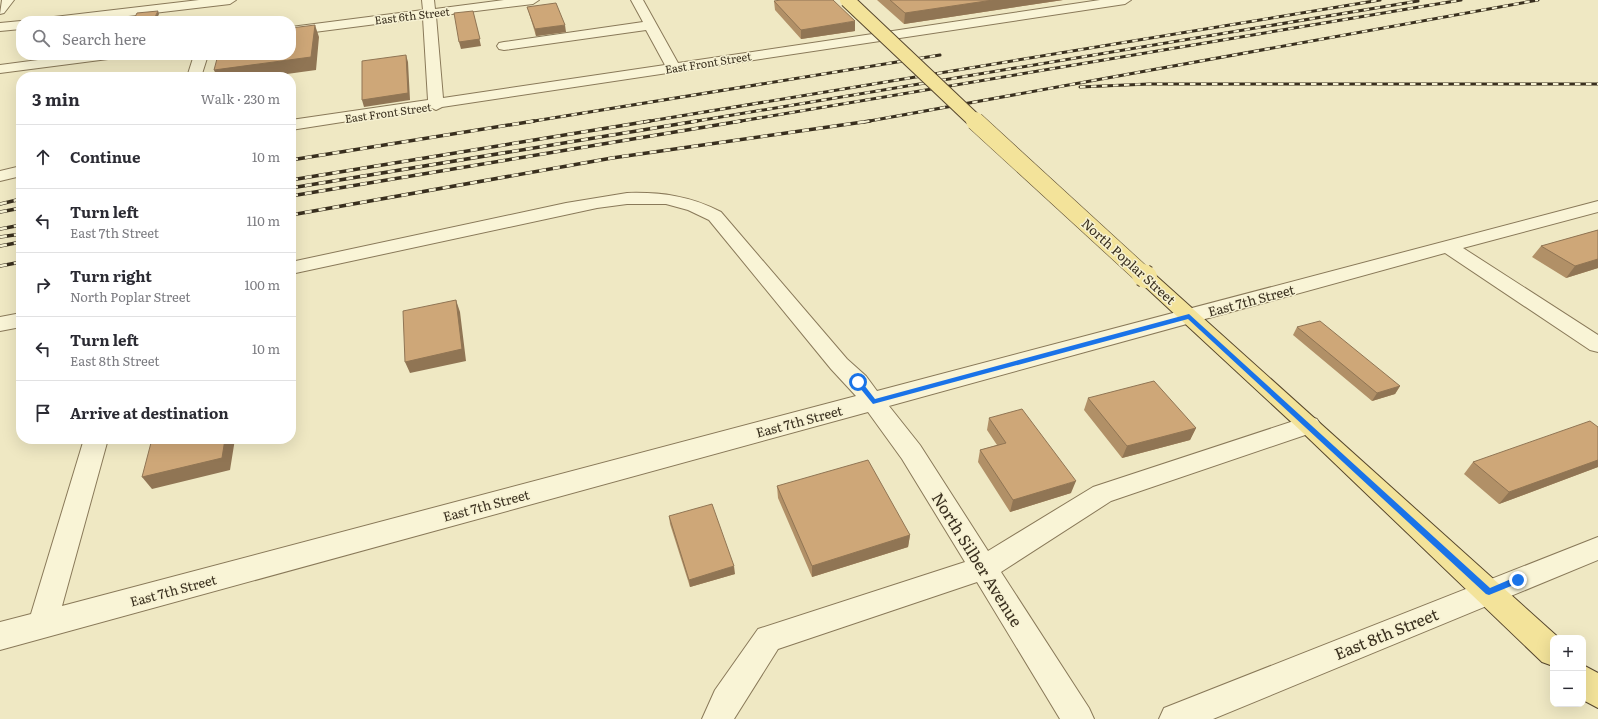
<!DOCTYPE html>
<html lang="en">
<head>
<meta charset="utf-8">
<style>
  body { margin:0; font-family:Literata,serif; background:#f2f2f3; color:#2b2b33 }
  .controls { position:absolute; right:12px; bottom:12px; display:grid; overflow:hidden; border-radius:8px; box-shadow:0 4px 16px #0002 }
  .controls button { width:36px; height:36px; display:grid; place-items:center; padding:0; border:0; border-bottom:1px solid #e1e1e2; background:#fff; color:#2b2b33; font:20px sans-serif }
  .stop { position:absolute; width:12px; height:12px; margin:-9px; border:3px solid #1a73e8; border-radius:50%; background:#fff }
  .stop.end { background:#1a73e8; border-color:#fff; box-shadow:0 1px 4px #0008 }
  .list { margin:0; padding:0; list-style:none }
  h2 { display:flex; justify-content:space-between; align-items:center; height:52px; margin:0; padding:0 16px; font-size:17px }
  h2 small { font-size:13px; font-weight:400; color:#7c7c81 }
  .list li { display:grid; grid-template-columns:26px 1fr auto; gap:12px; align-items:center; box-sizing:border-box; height:64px; padding:0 16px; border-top:1px solid #e1e1e2 }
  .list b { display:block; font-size:15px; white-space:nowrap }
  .list p { margin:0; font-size:13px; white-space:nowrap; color:#7c7c81 }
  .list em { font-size:13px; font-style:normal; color:#7c7c81 }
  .icon { flex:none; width:22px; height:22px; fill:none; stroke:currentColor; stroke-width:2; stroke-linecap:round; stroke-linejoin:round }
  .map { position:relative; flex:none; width:1598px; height:719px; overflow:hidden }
  .search { position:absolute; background:#fff; box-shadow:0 4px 16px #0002; left:16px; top:16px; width:280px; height:44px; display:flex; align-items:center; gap:10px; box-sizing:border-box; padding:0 14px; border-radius:16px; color:#7c7c81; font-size:15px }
  .panel { position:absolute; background:#fff; box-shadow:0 4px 16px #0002; left:16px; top:72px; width:280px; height:372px; border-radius:16px }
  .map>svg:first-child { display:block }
</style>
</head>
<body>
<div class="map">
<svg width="1598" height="719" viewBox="0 0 1598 719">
  <rect width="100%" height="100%" fill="#efe8c3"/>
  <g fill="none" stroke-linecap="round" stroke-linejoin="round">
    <defs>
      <path id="minor" d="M 2,0 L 14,0 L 4,13 L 0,14 Z
        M 199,0 L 236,0 L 230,4 L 86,21 L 48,21 L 54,17 Z
        M 422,0 L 434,0 L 435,9 L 504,0 L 539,0 L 533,4 L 436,16 L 443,98 L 665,65 L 646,30 L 504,50 L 499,49 L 497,46 L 499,43 L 504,42 L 643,22 L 631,0 L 643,0 L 678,63 L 1100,0 L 1131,0 L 1125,4 L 442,107 L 436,110 L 432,108 L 291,130 L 291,120 L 428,100 L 423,18 L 291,35 L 291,27 L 423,10 Z
        M 21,21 L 21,29 L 0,31 L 0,23 Z
        M 76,55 L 115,55 L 113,58 L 108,59 L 0,73 L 0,65 Z
        M 194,55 L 208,55 L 201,77 L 187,77 Z
        M 21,166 L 21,176 L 0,181 L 0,171 Z
        M 627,193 C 661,192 691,196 721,212 L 847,359 L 866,376 L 877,391 L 1598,201 L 1598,212 L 1463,248 L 1598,335 L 1598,352 L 1590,350 L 1445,253 L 889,406 L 920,445 L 988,551 L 1093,487 L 1309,416 L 1317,419 L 1321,425 L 1317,431 L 1111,501 L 1001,572 L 1089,708 L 1094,719 L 1060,719 L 977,582 L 778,649 L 734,719 L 702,719 L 715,690 L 758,629 L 965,562 L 902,459 L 868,412 L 0,650 L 0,622 L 31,614 L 84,439 L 108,439 L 62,606 L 856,396 L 831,369 L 709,220 L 688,210 L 666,204 L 627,204 L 597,208 L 291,274 L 291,262 L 566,203 Z
        M 21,313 L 21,327 L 0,331 L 0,317 Z
        M 1598,537 L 1598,560 L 1213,719 L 1159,719 L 1164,708 Z"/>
      <path id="major" d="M 1146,271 L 1153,273 L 1559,638 L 1553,638 L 1553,666 L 1542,662 L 1301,431 L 1139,281 L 1136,277 L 1139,273 Z
        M 1583,665 L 1598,673 L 1598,708 L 1583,700 Z"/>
    </defs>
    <!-- minor casing -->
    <use href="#minor" stroke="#897959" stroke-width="2"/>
    <!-- major casing -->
    <use href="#major" stroke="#57472e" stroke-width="2"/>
    <!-- minor -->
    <use href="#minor" fill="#f9f4d6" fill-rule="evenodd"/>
    <!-- major -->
    <use href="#major" fill="#f3e39a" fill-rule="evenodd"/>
    <defs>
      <path id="rail-far1" d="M 1080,87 L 1149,84 L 1598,84
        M 528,122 L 940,55
        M 644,122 L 1380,0
        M 691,122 L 1418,1
        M 735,122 L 1461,0
        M 864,122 L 1538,0"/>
      <path id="rail" d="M 291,160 L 534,121
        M 291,180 L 650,121
        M 291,188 L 697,121
        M 291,196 L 741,121
        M 0,204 L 21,199
        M 0,212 L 21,208
        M 291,215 L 612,158 L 870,121
        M 0,229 L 21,225
        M 0,237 L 21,234
        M 0,246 L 21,242
        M 0,266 L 21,262"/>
    </defs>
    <!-- rail-far1 casing -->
    <use href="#rail-far1" stroke="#392f1e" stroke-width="3"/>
    <!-- rail casing -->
    <use href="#rail" stroke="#392f1e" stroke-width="3.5"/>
    <!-- rail-far1 -->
    <use href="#rail-far1" stroke="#f6f1d2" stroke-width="2" stroke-dasharray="5.5" stroke-linecap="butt"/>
    <!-- rail -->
    <use href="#rail" stroke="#f6f1d2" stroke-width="2.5" stroke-dasharray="7" stroke-linecap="butt"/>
    <defs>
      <path id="major-bridge-far2" d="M 847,0 L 976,122"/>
      <path id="major-bridge-far1" d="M 975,121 L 1144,276"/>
      <path id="major-bridge" d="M 1143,275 L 1146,277"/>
    </defs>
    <!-- major-bridge-far2 casing -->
    <use href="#major-bridge-far2" stroke="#57472e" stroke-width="16" stroke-linecap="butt"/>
    <!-- major-bridge-far1 casing -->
    <use href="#major-bridge-far1" stroke="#57472e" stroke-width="19" stroke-linecap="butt"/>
    <!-- major-bridge casing -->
    <use href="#major-bridge" stroke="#57472e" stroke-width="24" stroke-linecap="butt"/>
    <!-- major-bridge-far2 -->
    <use href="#major-bridge-far2" stroke="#f3e39a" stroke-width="14"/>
    <!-- major-bridge-far1 -->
    <use href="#major-bridge-far1" stroke="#f3e39a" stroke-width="18"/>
    <!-- major-bridge -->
    <use href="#major-bridge" stroke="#f3e39a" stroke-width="22"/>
  </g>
  <!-- wall -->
  <path fill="#b19067" d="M 877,0 L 1063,0 L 904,24 Z
    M 774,1 L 855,31 L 801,39 L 775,10 Z
    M 527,7 L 566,32 L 536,36 L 529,13 Z
    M 1598,230 L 1598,268 L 1566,278 L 1532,257 L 1541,246 Z
    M 1297,327 L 1400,386 L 1395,394 L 1372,401 L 1293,335 Z
    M 1088,398 L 1196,428 L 1190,440 L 1122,458 L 1084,410 Z
    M 989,418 L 1071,493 L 1010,512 L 978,462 L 980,450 L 997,445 L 987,430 Z
    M 1598,427 L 1598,467 L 1499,504 L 1464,474 L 1473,462 Z
    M 777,486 L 910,535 L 908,547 L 812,577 L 778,498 Z
    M 669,516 L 735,574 L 690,587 L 670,524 Z"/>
  <!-- shaded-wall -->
  <path fill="#907554" d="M 993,0 L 1063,0 L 904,24 L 905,13 Z
    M 158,11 L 159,14 L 156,21 L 153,21 Z
    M 473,11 L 481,46 L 461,49 L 459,42 Z
    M 855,21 L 855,31 L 801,39 L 801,30 Z
    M 315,25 L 319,37 L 316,70 L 265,77 L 217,77 L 214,70 Z
    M 565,25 L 566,32 L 536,36 L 535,29 Z
    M 406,55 L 408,62 L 410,100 L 364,107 L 362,100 Z
    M 1598,259 L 1598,268 L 1566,278 L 1575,266 Z
    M 456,300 L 460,312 L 466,361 L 410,373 L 405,362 Z
    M 1400,386 L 1395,394 L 1372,401 L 1377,393 Z
    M 1196,428 L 1190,440 L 1122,458 L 1127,446 Z
    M 225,439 L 235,439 L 230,470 L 152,489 L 142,477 Z
    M 1598,460 L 1598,467 L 1499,504 L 1509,492 Z
    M 1076,481 L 1071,493 L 1010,512 L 1013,500 Z
    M 910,535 L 908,547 L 812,577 L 812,566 Z
    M 734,566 L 735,574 L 690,587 L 689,580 Z"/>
  <!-- building -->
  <path fill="#cea778" stroke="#907554" d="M 781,0 L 833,0 L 855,21 L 801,30 L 774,1 Z
    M 890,0 L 993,0 L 905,13 Z
    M 556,3 L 565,25 L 535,29 L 527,7 Z
    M 158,11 L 153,21 L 133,21 L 137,13 Z
    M 473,11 L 480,39 L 459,42 L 454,13 Z
    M 315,25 L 311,57 L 214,70 L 218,55 L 291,55 L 291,28 Z
    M 406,55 L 408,93 L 362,100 L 362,61 Z
    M 1598,230 L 1598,259 L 1575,266 L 1541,246 Z
    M 456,300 L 462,349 L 405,362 L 403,311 Z
    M 1320,321 L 1400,386 L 1377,393 L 1297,327 Z
    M 1154,381 L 1196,428 L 1127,446 L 1088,398 Z
    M 1022,409 L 1076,481 L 1013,500 L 980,450 L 1006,443 L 989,418 Z
    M 1590,421 L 1598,427 L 1598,460 L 1509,492 L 1473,462 Z
    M 152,439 L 225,439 L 222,458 L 142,477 Z
    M 868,460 L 910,535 L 812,566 L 777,486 Z
    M 712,504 L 734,566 L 689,580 L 669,516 Z"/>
  <!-- route -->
  <path fill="#1a73e8" d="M 1189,314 L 1490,588 L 1518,576 L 1521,577 L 1521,582 L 1489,595 L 1486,594 L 1188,319 L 873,404 L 855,382 L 861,381 L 875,399 Z"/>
  <g text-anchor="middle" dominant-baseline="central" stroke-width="3" stroke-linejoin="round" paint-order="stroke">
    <!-- far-street labels -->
    <g font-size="11" fill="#392f1e" stroke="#f6f1d2">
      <text transform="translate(412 15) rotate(-7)">East 6th Street</text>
      <text transform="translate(708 62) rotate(-9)">East Front Street</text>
      <text transform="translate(388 112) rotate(-8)">East Front Street</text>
    </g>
    <!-- street labels -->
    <g font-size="13" fill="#392f1e" stroke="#f6f1d2">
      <text transform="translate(1129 261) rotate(42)">North Poplar Street</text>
      <text transform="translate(1251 300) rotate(-15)">East 7th Street</text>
      <text transform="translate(799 421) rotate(-15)">East 7th Street</text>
      <text transform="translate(486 505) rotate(-15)">East 7th Street</text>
      <text transform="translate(173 590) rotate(-15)">East 7th Street</text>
    </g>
    <!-- near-street labels -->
    <g font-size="16" fill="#392f1e" stroke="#f6f1d2">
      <text transform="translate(978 559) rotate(58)">North Silber Avenue</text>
      <text transform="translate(1386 633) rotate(-22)">East 8th Street</text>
    </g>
  </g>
</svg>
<div class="controls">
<button>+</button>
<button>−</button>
</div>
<div class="stop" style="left:858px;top:382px"></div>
<div class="stop end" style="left:1518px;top:580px"></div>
<div class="search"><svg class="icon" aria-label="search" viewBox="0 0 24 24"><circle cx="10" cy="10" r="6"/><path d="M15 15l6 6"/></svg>Search here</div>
<section class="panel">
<h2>3 min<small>Walk · 230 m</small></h2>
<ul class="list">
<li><svg class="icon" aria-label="ahead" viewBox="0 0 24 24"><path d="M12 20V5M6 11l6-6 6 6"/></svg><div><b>Continue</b></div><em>10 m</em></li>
<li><svg class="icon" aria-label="left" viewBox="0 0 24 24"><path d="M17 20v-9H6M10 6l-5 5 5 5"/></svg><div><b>Turn left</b><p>East 7th Street</p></div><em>110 m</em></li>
<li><svg class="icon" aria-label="right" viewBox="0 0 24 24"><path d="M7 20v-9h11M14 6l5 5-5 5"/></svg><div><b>Turn right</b><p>North Poplar Street</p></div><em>100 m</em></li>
<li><svg class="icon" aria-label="left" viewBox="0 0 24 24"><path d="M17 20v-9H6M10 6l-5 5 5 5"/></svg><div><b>Turn left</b><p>East 8th Street</p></div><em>10 m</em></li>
<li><svg class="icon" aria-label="arrive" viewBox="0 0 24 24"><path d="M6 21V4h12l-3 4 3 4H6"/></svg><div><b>Arrive at destination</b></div></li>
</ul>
</section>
</div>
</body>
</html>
